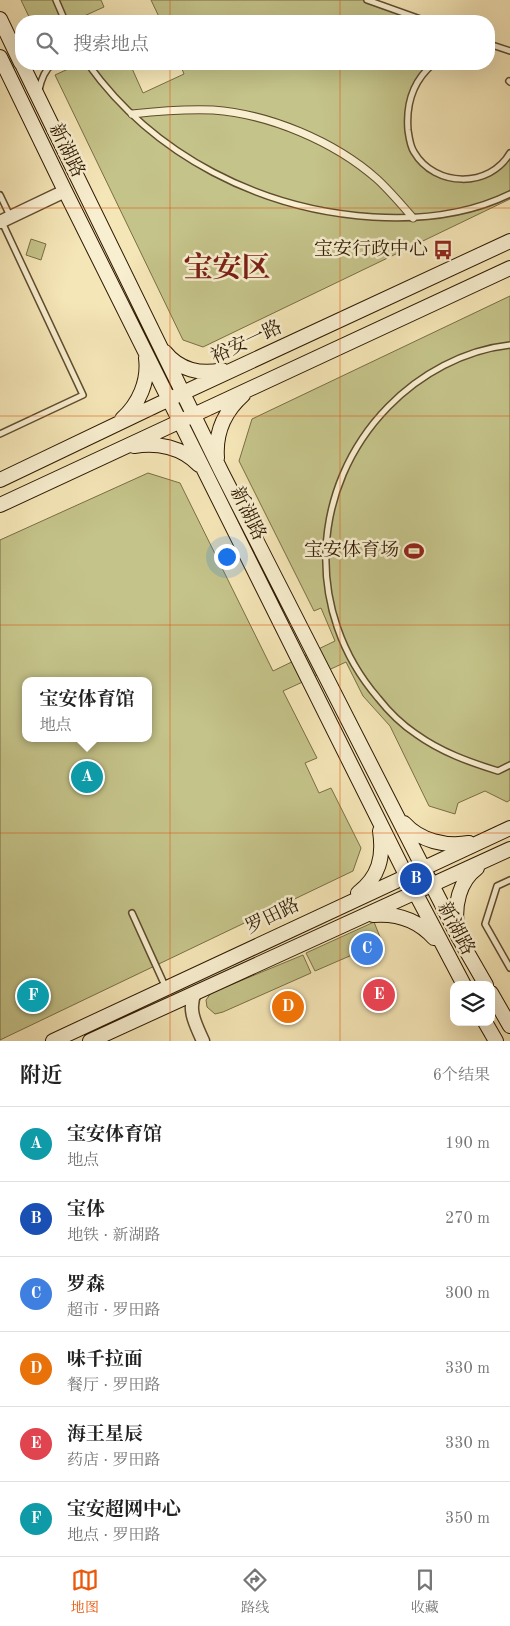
<!DOCTYPE html>
<html lang="zh">
<head>
<meta charset="utf-8">
<style>
  body { margin:0; font-family:"Old Standard TT","Noto Serif SC",serif; background:#f6f6f6; color:#222 }
  .controls { position:absolute; right:15px; bottom:15px; display:grid; overflow:hidden; border-radius:10px; box-shadow:0 5px 20px #0002 }
  .controls button { width:45px; height:45px; display:grid; place-items:center; padding:0; border:0; border-bottom:1px solid #e0e0e0; background:#fff; color:#222; font:25px sans-serif }
  .you { position:absolute; left:226px; top:556px; width:18px; height:18px; margin:-12px; border:4px solid #fff; border-radius:50%; background:#1a73e8; box-shadow:0 0 0 8px #1a73e833 }
  .badge { display:grid; place-items:center; width:32px; height:32px; border-radius:50%; background:#ea580c; color:#fff; font-size:16px; font-weight:700 }
  .pin { position:absolute; translate:-50% -50%; border:2px solid #fff; box-shadow:0 1px 5px #0006 }
  .popup { position:absolute; left:22px; top:677px; width:130px; height:65px; box-sizing:border-box; display:grid; place-content:center; border-radius:10px; background:#fff; filter:drop-shadow(0 1px 4px #0005); font-size:16px; white-space:nowrap; color:#767676 }
  .popup b { font-size:19px; color:#222 }
  .popup::after { content:''; position:absolute; left:50%; top:100%; margin-left:-10px; border:10px solid transparent; border-top-color:#fff }
  .list { margin:0; padding:0; list-style:none }
  h2 { display:flex; justify-content:space-between; align-items:center; height:65px; margin:0; padding:0 20px; font-size:21px }
  h2 small { font-size:16px; font-weight:400; color:#767676 }
  .list li { display:grid; grid-template-columns:32px 1fr auto; gap:15px; align-items:center; box-sizing:border-box; height:75px; padding:0 20px; border-top:1px solid #e0e0e0 }
  .list b { display:block; font-size:19px; white-space:nowrap }
  .list p { margin:0; font-size:16px; white-space:nowrap; color:#767676 }
  .list em { font-size:16px; font-style:normal; color:#767676 }
  .icon { flex:none; width:28px; height:28px; fill:none; stroke:currentColor; stroke-width:2; stroke-linecap:round; stroke-linejoin:round }
  .map { position:relative; flex:none; width:510px; height:1041px; overflow:hidden }
  .search { position:absolute; background:#fff; box-shadow:0 5px 20px #0002; left:15px; right:15px; top:15px; height:55px; display:flex; align-items:center; gap:12px; box-sizing:border-box; padding:0 18px; border-radius:20px; color:#767676; font-size:19px }
  .sheet { height:515px; background:#fff }
  nav { display:flex; justify-content:space-around; align-items:center; box-sizing:border-box; height:70px; border-top:1px solid #e0e0e0; background:#fff; font-size:14px; color:#767676 }
  nav a { display:grid; justify-items:center; gap:2px }
  nav .on { color:#ea580c }
  .map>svg:first-child { display:block }
</style>
</head>
<body>
<div class="map">
<svg width="510" height="1041" viewBox="0 0 510 1041">
  <rect width="100%" height="100%" fill="#f5e6b7"/>
  <filter id="stains"><feTurbulence type="fractalNoise" baseFrequency=".004" numOctaves="4"/><feColorMatrix values="0 0 0 0 .2 0 0 0 0 .09 0 0 0 0 .02 0 0 0 .5 -.17"/></filter>
  <radialGradient id="worn" r=".72"><stop offset=".6" stop-color="#630" stop-opacity="0"/><stop offset="1" stop-color="#630" stop-opacity=".3"/></radialGradient>
  <!-- green -->
  <path fill="#c4c389" stroke="#7a6e44" fill-rule="evenodd" d="M 21,0 L 101,0 L 104,7 L 73,21 L 31,21 Z
    M 151,0 L 367,0 L 426,21 L 161,21 Z
    M 79,64 L 130,64 L 143,93 L 184,74 L 180,64 L 433,64 L 424,72 L 407,111 L 410,143 L 425,166 L 456,179 L 490,173 L 510,153 L 510,199 L 203,347 L 183,340 L 55,75 Z
    M 31,239 L 46,244 L 41,260 L 26,255 Z
    M 510,296 L 510,800 L 507,802 L 485,791 L 458,803 L 455,814 L 429,806 L 390,726 L 363,696 L 346,662 L 283,691 L 317,758 L 305,763 L 319,793 L 331,788 L 361,848 L 353,871 L 0,1040 L 0,540 L 148,473 L 180,483 L 273,671 L 335,641 L 321,608 L 314,611 L 239,461 L 252,419 ZM 26,681 L 148,681 L 148,738 L 26,738 Z
    M 374,922 L 382,942 L 315,971 L 306,953 Z
    M 303,955 L 311,973 L 223,1012 L 215,1014 L 207,1007 L 206,1000 L 211,993 Z"/>
  <g fill="none" stroke-linecap="round" stroke-linejoin="round">
    <defs>
      <path id="service" d="M 56,0 L 65,21
        M 367,0 L 426,21
        M 489,44 L 510,51
        M 88,64 C 154,156 261,210 373,217 C 421,220 467,215 510,194
        M 433,64 C 413,81 406,105 408,130 C 409,137 410,146 414,152 C 435,188 490,188 510,153
        M 509,81 L 510,82
        M 39,90 C 41,80 44,71 52,64
        M 0,195 L 10,216
        M 510,345 C 464,350 420,374 388,407 C 310,487 304,612 378,698 C 389,712 401,724 416,734 C 441,752 469,762 498,771 L 510,765
        M 0,434 L 83,395 L 2,222
        M 510,880 L 497,886 L 485,924 L 510,968
        M 132,913 L 166,988"/>
      <path id="pedestrian" d="M 132,114 C 159,111 186,109 213,110 C 269,114 334,141 377,179 C 390,191 401,204 413,218"/>
      <path id="tertiary" d="M 0,222 L 65,191
        M 195,993 C 187,1010 196,1025 203,1041"/>
      <path id="secondary" d="M 0,19 L 21,63
        M 0,57 L 65,191 L 406,875 L 464,985
        M 22,64 L 221,471 L 459,938 L 486,985
        M 165,352 C 179,370 201,375 222,370
        M 122,419 C 139,404 149,381 146,358
        M 134,446 C 157,442 182,447 199,465
        M 217,458 C 215,432 224,412 243,395
        M 0,480 L 159,404 L 510,241
        M 0,505 L 510,268
        M 404,823 C 420,841 446,847 469,843
        M 358,893 C 379,877 384,857 380,831
        M 373,915 C 397,913 418,920 434,938
        M 457,927 C 454,906 459,881 477,868
        M 491,993 L 510,1026
        M 485,1022 L 496,1041
        M 53,1041 L 510,828
        M 90,1041 L 510,849"/>
    </defs>
    <!-- service casing -->
    <use href="#service" stroke="#604c2e" stroke-width="8"/>
    <!-- pedestrian casing -->
    <use href="#pedestrian" stroke="#604c2e" stroke-width="9"/>
    <!-- tertiary casing -->
    <use href="#tertiary" stroke="#604c2e" stroke-width="15"/>
    <!-- secondary casing -->
    <use href="#secondary" stroke="#2f1900" stroke-width="16"/>
    <!-- service -->
    <use href="#service" stroke="#f8efd0" stroke-width="5"/>
    <!-- pedestrian -->
    <use href="#pedestrian" stroke="#f8efd0" stroke-width="7"/>
    <!-- tertiary -->
    <use href="#tertiary" stroke="#f8efd0" stroke-width="12"/>
    <!-- secondary -->
    <use href="#secondary" stroke="#f8efd0" stroke-width="14"/>
  </g>
  <!-- grid -->
  <path fill="none" stroke="#df560b" stroke-width="1" stroke-opacity="0.55" d="M 170,0 L 170,21M 340,0 L 340,21M 170,64 L 170,1041M 340,64 L 340,1041M 0,208 L 510,208M 0,416 L 510,416M 0,625 L 510,625M 0,833 L 510,833"/>
  <!-- icons -->
  <defs>
    <symbol id="bus-bare" viewBox="-9 -9 18 18"><path d="M-5-6H5V4H4V6H2V4H-2V6H-4V4H-5ZM-3.5-4V0h7V-4ZM-3.5 1.2v1.5H-2V1.2ZM2 1.2v1.5H3.5V1.2Z" fill="#8f2418" stroke="#f8efd0" stroke-width="2.5" paint-order="stroke"/></symbol>
    <symbol id="stadium-bare" viewBox="-9 -9 18 18"><path d="M0-5a6.5 5 0 1 0 0 10a6.5 5 0 1 0 0-10ZM-3.5-1.8h7v3.6h-7Z" fill="#8f2418" stroke="#f8efd0" stroke-width="2.5" paint-order="stroke"/></symbol>
  </defs>
  <g fill-rule="evenodd">
    <use href="#bus-bare" x="429" y="236" width="28" height="28"/>
    <use href="#stadium-bare" x="400" y="537" width="28" height="28"/>
  </g>
  <g text-anchor="middle" dominant-baseline="central" stroke-width="5" stroke-linejoin="round" paint-order="stroke">
    <!-- street labels -->
    <g font-size="19" fill="#2f1900" stroke="#f8efd0">
      <text transform="translate(66 151) rotate(64)">新湖路</text>
      <text transform="translate(247 343) rotate(-25)">裕安一路</text>
      <text transform="translate(247 514) rotate(64)">新湖路</text>
      <text transform="translate(273 917) rotate(-26)">罗田路</text>
      <text transform="translate(455 929) rotate(62)">新湖路</text>
    </g>
    <!-- poi labels -->
    <g font-size="19" fill="#2f1900" stroke="#f8efd0" text-anchor="end">
      <text x="428" y="250">宝安行政中心</text>
      <text x="399" y="551">宝安体育场</text>
    </g>
    <!-- town labels -->
    <g font-size="29" font-weight="bold" fill="#7a1f14" stroke="#f8efd0">
      <text x="227" y="269">宝安区</text>
    </g>
  </g>
  <rect width="100%" height="100%" filter="url(#stains)"/>
  <rect width="100%" height="100%" fill="url(#worn)"/>
</svg>
<div class="controls">
<button><svg class="icon" aria-label="layers" viewBox="0 0 24 24"><path d="M12 4l9 5-9 5-9-5zM3 14l9 5 9-5"/></svg></button>
</div>
<div class="you"></div>
<div class="pin badge" style="left:87px;top:777px;background:#0f9aa8">A</div>
<div class="popup"><b>宝安体育馆</b>地点</div>
<div class="pin badge" style="left:416px;top:879px;background:#1a4fb4">B</div>
<div class="pin badge" style="left:367px;top:949px;background:#3f7fe0">C</div>
<div class="pin badge" style="left:288px;top:1007px;background:#e8710a">D</div>
<div class="pin badge" style="left:379px;top:995px;background:#e0444e">E</div>
<div class="pin badge" style="left:33px;top:996px;background:#0f9aa8">F</div>
<div class="search"><svg class="icon" aria-label="search" viewBox="0 0 24 24"><circle cx="10" cy="10" r="6"/><path d="M15 15l6 6"/></svg>搜索地点</div>
</div>
<section class="sheet">
<h2>附近<small>6个结果</small></h2>
<ul class="list">
<li><span class="badge" style="background:#0f9aa8">A</span><div><b>宝安体育馆</b><p>地点</p></div><em>190 m</em></li>
<li><span class="badge" style="background:#1a4fb4">B</span><div><b>宝体</b><p>地铁 · 新湖路</p></div><em>270 m</em></li>
<li><span class="badge" style="background:#3f7fe0">C</span><div><b>罗森</b><p>超市 · 罗田路</p></div><em>300 m</em></li>
<li><span class="badge" style="background:#e8710a">D</span><div><b>味千拉面</b><p>餐厅 · 罗田路</p></div><em>330 m</em></li>
<li><span class="badge" style="background:#e0444e">E</span><div><b>海王星辰</b><p>药店 · 罗田路</p></div><em>330 m</em></li>
<li><span class="badge" style="background:#0f9aa8">F</span><div><b>宝安超网中心</b><p>地点 · 罗田路</p></div><em>350 m</em></li>
</ul>
</section>
<nav>
<a class="on"><svg class="icon" aria-label="map" viewBox="0 0 24 24"><path d="M3 6l6-2 6 2 6-2v14l-6 2-6-2-6 2zM9 4v14M15 6v14"/></svg>地图</a>
<a><svg class="icon" aria-label="directions" viewBox="0 0 24 24"><path d="M12 3l9 9-9 9-9-9zM9 14v-3h6M13 9l2 2-2 2"/></svg>路线</a>
<a><svg class="icon" aria-label="saved" viewBox="0 0 24 24"><path d="M7 4h10v16l-5-4-5 4z"/></svg>收藏</a>
</nav>
</body>
</html>
